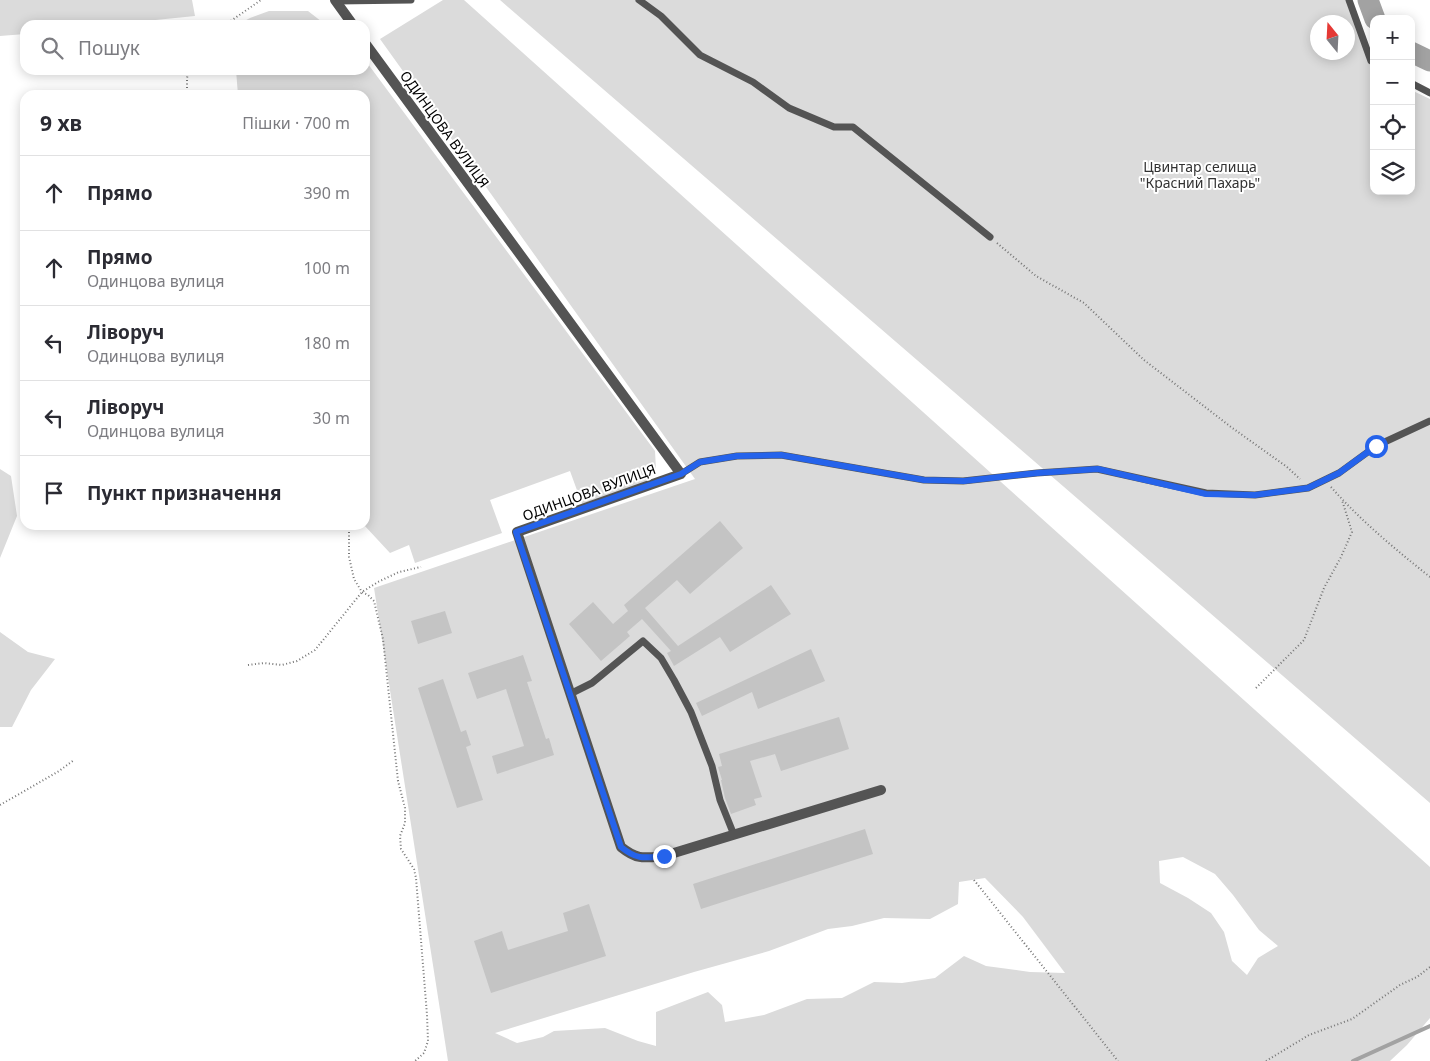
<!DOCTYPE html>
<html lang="uk">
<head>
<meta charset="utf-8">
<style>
  body { margin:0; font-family:"Noto Sans",sans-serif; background:#f7f7f7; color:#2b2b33 }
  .controls { position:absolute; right:15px; top:15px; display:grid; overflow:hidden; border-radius:10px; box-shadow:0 2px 12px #0003 }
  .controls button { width:45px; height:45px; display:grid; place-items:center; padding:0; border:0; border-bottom:1px solid #e1e1e2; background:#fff; color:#2b2b33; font:25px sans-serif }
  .compass { position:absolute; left:1310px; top:15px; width:45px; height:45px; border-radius:50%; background:#fff; box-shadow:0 2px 12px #0003; rotate:342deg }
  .stop { position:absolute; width:15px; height:15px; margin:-11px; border:4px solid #2563eb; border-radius:50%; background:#fff }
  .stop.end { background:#2563eb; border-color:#fff; box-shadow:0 1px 5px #0008 }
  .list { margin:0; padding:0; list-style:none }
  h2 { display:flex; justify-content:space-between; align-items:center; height:65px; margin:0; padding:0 20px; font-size:21px }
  h2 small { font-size:16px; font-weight:400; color:#7c7c81 }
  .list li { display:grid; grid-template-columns:32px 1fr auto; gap:15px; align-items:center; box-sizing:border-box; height:75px; padding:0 20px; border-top:1px solid #e1e1e2 }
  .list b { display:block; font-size:19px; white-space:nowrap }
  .list p { margin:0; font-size:16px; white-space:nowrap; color:#7c7c81 }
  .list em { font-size:16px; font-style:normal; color:#7c7c81 }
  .icon { flex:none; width:28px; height:28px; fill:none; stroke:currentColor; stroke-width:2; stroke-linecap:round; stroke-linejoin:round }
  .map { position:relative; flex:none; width:1430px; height:1061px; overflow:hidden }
  .search { position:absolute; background:#fff; box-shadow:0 2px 12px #0003; left:20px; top:20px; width:350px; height:55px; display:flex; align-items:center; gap:12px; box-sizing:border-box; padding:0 18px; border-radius:15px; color:#7c7c81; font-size:19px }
  .panel { position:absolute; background:#fff; box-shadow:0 2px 12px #0003; left:20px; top:90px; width:350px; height:440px; border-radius:15px }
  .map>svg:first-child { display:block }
</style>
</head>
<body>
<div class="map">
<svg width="1430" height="1061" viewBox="0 0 1430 1061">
  <rect width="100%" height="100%" fill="#fff"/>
  <!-- green -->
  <path fill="#dbdbdb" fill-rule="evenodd" d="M 0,0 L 192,0 L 195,16 L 106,25 L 25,25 L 25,34 L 0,36 Z
    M 443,0 L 464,0 L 1430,867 L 1430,1018 L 1407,1045 L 1390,1061 L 448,1061 L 374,588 L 695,479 L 380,39 ZM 1183,857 L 1215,874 L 1233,895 L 1259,930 L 1278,946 L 1258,958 L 1247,975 L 1232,961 L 1224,932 L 1211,913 L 1188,898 L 1160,883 L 1159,861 ZM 985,878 L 1023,917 L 1065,973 L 1030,972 L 986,966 L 964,956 L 935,978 L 902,983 L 874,982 L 842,998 L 807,999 L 764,1015 L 725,1022 L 722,1005 L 708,992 L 656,1012 L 656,1046 L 638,1041 L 605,1028 L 554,1031 L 543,1037 L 517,1043 L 495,1033 L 694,972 L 769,951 L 828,929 L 852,926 L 884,918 L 930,919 L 958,904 L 959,882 Z
    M 500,0 L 1346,0 L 1368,52 L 1374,58 L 1374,191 L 1411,191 L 1411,90 L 1430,99 L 1430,803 ZM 1318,22 L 1348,22 L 1348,52 L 1318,52 Z
    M 269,11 L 308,11 L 326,25 L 237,25 L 250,18 Z
    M 365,60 L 655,451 L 656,469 L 646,482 L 582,504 L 570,471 L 490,500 L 502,533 L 415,563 L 409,545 L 390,553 L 364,525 L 365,525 L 365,95 L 238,95 L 236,70 L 365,70 Z
    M 0,469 L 11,476 L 17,516 L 0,558 Z
    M 0,632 L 28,652 L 55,659 L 31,690 L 12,727 L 0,727 Z"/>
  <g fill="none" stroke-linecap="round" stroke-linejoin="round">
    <!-- stream -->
    <path stroke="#a2a2a2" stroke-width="4" d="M 1353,1061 L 1430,1026"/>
    <!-- river -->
    <path stroke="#a2a2a2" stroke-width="21" d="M 1368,0 L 1375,19
      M 1411,52 L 1430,61"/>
  </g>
  <!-- building -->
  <path fill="#c4c4c4" d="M 720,521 L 743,548 L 690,594 L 677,580 L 645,608 L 678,646 L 771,585 L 791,614 L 730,652 L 720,637 L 674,666 L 667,653 L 671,651 L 642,619 L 627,632 L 630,636 L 601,661 L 569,624 L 593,602 L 613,624 L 628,611 L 624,605 Z
    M 445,611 L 452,633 L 418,644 L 411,621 Z
    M 811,649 L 825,681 L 758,709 L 752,692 L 702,716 L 696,703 Z
    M 523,655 L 532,681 L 527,682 L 546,739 L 549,738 L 554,755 L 497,774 L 492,756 L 524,746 L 506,689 L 477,699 L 468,673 Z
    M 443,679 L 461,732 L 466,730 L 471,745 L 466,747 L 483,800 L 457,808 L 418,688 Z
    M 839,717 L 849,749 L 781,771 L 775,754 L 750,761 L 762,797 L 754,799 L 756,805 L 731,814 L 725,798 L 721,780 L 722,780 L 718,767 L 722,766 L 719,754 Z
    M 865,829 L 873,854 L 701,909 L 693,884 Z
    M 589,904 L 606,956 L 491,993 L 474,941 L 502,931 L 508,950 L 568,931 L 563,913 Z"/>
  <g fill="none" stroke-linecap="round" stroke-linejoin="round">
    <!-- path -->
    <path stroke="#767676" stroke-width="2" stroke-dasharray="1 2.5" stroke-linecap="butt" d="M 225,25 L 261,0
      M 165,71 L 167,70
      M 187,95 L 187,78 L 189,70
      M 997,243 L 1036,276 L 1084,303 L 1144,360 L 1231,427 L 1287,467 L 1300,479
      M 1331,487 C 1361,521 1395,549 1430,577
      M 349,525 L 349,557 L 354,579 L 362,592 L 368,595 L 374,601 L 383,639 L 398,781 L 405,808 L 405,823 L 400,836 L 401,849 L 414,869 L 416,878 L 427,1015 L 428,1041 L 424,1053 L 415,1061
      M 248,665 L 264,663 L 282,665 L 297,661 L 315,650 L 362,592 L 378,582 L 399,572 L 421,567
      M 1256,688 L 1304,640 L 1324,588 L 1341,557 L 1352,532 L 1342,500
      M 0,805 L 59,771 L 74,760
      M 974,880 L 1118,1061
      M 1266,1061 L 1309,1035 L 1352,1019 L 1400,985 L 1417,977 L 1430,967"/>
    <!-- service -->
    <path stroke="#545454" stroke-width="7" d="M 639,0 L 661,16 L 700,55 L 753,82 L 789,108 L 834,127 L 853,127 L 990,237
      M 1349,0 L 1371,61 L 1374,62
      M 336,1 L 411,0
      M 1411,83 L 1430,93
      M 681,474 L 700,462 L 737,456 L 781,455 L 924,480 L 963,481 L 1037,473 L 1097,469 L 1206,493 L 1255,495 L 1308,488 L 1339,473 L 1376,446 L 1430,421
      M 570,694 L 592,683 L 643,641 L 661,658 L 674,680 L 691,712 L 712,766 L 720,800 L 734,835"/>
    <!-- minor -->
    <path stroke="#545454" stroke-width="10" d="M 335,0 L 353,25
      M 365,43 L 681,474 L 517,532 L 621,847 C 637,860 644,858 664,856 L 881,790"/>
  </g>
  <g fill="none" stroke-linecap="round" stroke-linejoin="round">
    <!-- route -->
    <path stroke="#2563eb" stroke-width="6" d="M 664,856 C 644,858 637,860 621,847 L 516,532 L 681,474 L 700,462 L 737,456 L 781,455 L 924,480 L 964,481 L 1037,473 L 1098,469 L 1206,494 L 1255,495 L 1308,488 L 1339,473 L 1376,446"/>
  </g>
  <g text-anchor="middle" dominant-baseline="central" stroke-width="4" stroke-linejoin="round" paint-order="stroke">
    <!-- street labels -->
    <g font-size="14" fill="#000" stroke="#fff">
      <text transform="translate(445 129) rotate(54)">ОДИНЦОВА ВУЛИЦЯ</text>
      <text transform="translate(589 492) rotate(-20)">ОДИНЦОВА ВУЛИЦЯ</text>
    </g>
    <!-- park labels -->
    <g font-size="14" fill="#323232" stroke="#fff">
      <text x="1200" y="166">Цвинтар селища<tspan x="1200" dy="16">"Красний Пахарь"</tspan></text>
    </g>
  </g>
</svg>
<div class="controls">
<button>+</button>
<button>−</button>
<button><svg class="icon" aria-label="locate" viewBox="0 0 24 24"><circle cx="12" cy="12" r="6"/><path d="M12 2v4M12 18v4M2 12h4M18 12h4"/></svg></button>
<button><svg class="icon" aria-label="layers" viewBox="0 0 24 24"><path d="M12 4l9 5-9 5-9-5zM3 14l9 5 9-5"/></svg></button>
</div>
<svg class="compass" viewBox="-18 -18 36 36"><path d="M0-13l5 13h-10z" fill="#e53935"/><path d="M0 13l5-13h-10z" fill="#7c7c81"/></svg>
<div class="stop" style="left:1376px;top:446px"></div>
<div class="stop end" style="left:664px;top:856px"></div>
<div class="search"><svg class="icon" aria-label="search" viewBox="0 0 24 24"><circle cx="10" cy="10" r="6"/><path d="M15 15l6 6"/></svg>Пошук</div>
<section class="panel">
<h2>9 хв<small>Пішки · 700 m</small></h2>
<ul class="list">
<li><svg class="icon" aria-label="ahead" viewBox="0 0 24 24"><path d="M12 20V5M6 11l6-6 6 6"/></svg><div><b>Прямо</b></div><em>390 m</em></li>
<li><svg class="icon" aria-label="ahead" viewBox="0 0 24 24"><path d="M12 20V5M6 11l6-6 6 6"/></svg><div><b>Прямо</b><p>Одинцова вулиця</p></div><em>100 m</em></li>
<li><svg class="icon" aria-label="left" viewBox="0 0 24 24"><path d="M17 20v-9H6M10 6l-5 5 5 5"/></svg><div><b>Ліворуч</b><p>Одинцова вулиця</p></div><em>180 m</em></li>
<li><svg class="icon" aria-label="left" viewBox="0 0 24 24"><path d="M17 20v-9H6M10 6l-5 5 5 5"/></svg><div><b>Ліворуч</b><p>Одинцова вулиця</p></div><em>30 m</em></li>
<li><svg class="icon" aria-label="arrive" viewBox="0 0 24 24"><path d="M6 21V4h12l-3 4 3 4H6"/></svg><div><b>Пункт призначення</b></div></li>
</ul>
</section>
</div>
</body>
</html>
